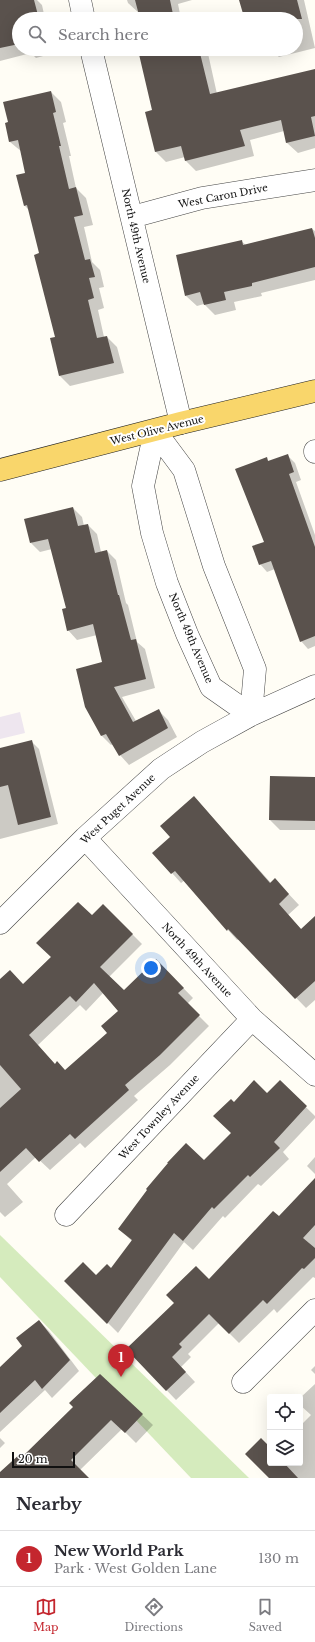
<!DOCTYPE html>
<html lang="en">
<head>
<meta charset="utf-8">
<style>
  body { margin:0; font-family:"Libre Baskerville",serif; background:#f7f7f7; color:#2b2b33 }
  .controls { position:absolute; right:12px; bottom:12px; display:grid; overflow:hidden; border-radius:4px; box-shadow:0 4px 16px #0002 }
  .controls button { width:36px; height:36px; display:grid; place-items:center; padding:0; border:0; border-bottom:1px solid #e1e1e2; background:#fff; color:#2b2b33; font:20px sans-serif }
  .scale { position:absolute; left:12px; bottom:10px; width:63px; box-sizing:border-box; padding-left:4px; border:2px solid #111; border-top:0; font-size:11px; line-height:14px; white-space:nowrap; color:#111; -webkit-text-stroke:3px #fff; paint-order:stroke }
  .you { position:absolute; left:151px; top:968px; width:14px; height:14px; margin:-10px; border:3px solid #fff; border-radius:50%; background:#1a73e8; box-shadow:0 0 0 6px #1a73e833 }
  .badge { display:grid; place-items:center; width:26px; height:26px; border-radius:50%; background:#c4262e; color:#fff; font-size:13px; font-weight:700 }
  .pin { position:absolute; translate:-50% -33px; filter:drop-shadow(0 1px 2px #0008) }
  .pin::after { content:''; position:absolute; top:21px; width:14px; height:12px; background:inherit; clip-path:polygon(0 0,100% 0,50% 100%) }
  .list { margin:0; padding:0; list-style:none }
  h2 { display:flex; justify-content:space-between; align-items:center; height:52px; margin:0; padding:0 16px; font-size:17px }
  h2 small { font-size:13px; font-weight:400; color:#7c7c81 }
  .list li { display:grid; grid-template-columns:26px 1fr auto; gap:12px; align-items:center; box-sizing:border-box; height:56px; padding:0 16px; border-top:1px solid #e1e1e2 }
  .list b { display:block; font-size:15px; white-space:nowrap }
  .list p { margin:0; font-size:13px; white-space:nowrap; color:#7c7c81 }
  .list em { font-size:13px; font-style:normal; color:#7c7c81 }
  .icon { flex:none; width:22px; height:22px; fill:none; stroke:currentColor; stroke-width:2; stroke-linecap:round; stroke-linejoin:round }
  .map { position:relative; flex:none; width:315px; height:1478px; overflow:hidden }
  .search { position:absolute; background:#fff; box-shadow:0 4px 16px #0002; left:12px; right:12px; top:12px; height:44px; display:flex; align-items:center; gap:10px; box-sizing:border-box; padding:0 14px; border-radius:22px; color:#7c7c81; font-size:15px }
  .sheet { height:108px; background:#fff }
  nav { display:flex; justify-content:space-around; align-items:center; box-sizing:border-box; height:56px; border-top:1px solid #e1e1e2; background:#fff; font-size:11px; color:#7c7c81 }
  nav a { display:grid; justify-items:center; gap:2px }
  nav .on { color:#c4262e }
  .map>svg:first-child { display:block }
</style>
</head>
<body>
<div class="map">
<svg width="315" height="1478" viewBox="0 0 315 1478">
  <rect width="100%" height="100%" fill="#fffdf5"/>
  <!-- industrial -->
  <path fill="#eee6ef" d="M 20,712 L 25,733 L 0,739 L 0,717 Z"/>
  <!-- green -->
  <path fill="#d5ebbd" d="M 0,1235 L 249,1478 L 191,1478 L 0,1277 Z"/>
  <!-- shadow -->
  <path fill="#0003" fill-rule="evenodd" d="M 0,0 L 37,0 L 42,5 L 45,19 L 19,19 L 19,49 L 53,49 L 54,53 L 36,58 L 31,53 L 0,61 Z
    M 127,0 L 192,0 L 178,4 L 181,19 L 141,19 L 139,13 L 128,3 Z
    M 240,0 L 304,0 L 315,48 L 279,57 L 270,49 L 296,49 L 296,19 L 247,19 L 245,17 Z
    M 144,49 L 207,49 L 217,94 L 315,70 L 315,148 L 298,153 L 287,143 L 284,131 L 250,140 L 254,156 L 196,171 L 186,161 L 185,157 L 166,162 L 156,152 L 153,111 Z
    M 51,92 L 61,102 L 66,122 L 63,123 L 71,156 L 69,156 L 76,188 L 86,198 L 93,225 L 84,227 L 92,262 L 100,270 L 104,287 L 99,288 L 104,308 L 98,310 L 104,337 L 107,337 L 117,347 L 124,373 L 70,386 L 60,376 L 56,338 L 41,254 L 30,211 L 25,206 L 27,173 L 22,152 L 10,142 L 6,124 Z
    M 312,229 L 315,231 L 315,280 L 261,293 L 262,296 L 234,302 L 236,310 L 215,315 L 204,304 L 197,306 L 186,296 L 241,241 L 246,245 Z
    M 287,455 L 295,463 L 301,480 L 296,482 L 315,535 L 315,646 L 308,649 L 301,641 L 275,569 L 267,572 L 260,564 L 265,542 L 266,459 L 270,462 Z
    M 73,508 L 82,517 L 84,526 L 88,525 L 97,534 L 101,552 L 107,551 L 116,560 L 126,603 L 128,605 L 137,642 L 145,649 L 155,688 L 122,697 L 136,721 L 158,710 L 168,720 L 177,737 L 129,765 L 120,755 L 113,744 L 111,745 L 102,736 L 86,706 L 104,663 L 97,635 L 77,640 L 68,630 L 67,609 L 52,549 L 40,552 L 31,543 Z
    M 31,741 L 39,749 L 58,824 L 0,839 L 0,749 Z
    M 315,778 L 315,830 L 280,830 L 270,820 Z
    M 194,797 L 271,883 L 284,889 L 299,905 L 288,915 L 315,944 L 315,1000 L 306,1008 L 239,939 L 237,940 L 228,930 L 185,880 L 181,883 L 172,873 L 171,837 Z
    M 103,905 L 142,944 L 109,977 L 124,991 L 156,960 L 193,998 L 187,1004 L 209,1026 L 170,1065 L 134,1096 L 138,1100 L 85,1148 L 80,1143 L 50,1170 L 36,1157 L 7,1184 L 23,1202 L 5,1217 L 0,1212 L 0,980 L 23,985 ZM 103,993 L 120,1012 L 108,1033 L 66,1071 L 55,1065 L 38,1045 L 80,1005 L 86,1011 Z
    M 280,1082 L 315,1116 L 315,1118 L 283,1152 L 289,1159 L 261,1186 L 258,1184 L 225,1218 L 223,1216 L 193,1250 L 184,1242 L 118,1333 L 66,1281 L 96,1277 L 111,1270 L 133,1242 L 119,1229 L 204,1162 L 232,1133 L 234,1103 L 267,1095 Z
    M 315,1157 L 315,1174 L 307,1166 Z
    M 315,1179 L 315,1278 L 313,1277 L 277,1313 L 274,1309 L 239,1343 L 219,1323 L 188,1354 L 191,1357 L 181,1367 L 195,1382 L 176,1400 L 127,1349 L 209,1281 L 279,1217 Z
    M 39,1321 L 49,1331 L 79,1371 L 52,1398 L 45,1390 L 0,1432 L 0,1368 L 24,1346 Z
    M 315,1366 L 315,1374 L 311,1370 Z
    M 100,1375 L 153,1425 L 136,1443 L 122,1429 L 80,1470 L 88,1478 L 10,1478 L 23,1457 L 75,1407 Z
    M 315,1384 L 315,1478 L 270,1478 L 270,1448 L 270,1463 L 300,1463 L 300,1426 L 311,1415 L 300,1405 L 300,1398 Z
    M 0,1438 L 5,1443 L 0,1448 Z"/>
  <!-- building -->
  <path fill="#5a524d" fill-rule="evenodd" d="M 0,0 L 34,0 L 39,19 L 19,19 L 19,44 L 0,48 Z
    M 135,0 L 170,0 L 174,19 L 140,19 Z
    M 239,0 L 297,0 L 302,19 L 260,19 L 259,14 L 244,17 Z
    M 140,49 L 199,49 L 210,94 L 315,69 L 315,116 L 311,117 L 315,136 L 286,143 L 281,120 L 240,130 L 245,146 L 185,161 L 181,146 L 155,152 L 145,112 L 152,110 L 138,50 Z
    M 51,91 L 56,112 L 53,113 L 61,146 L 59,146 L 69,189 L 76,187 L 83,215 L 74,217 L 85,260 L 90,259 L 95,277 L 89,278 L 94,298 L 88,300 L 97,338 L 107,336 L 114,363 L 59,376 L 50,338 L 55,337 L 34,255 L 39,253 L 27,205 L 24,206 L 16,175 L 25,173 L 18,140 L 9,142 L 5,123 L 8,122 L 3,102 Z
    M 312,228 L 315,238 L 315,267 L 252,283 L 252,286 L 224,292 L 226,300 L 204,305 L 200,292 L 185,296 L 176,255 L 242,240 L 243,245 Z
    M 288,454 L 294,472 L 289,474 L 315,547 L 315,636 L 300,642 L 271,561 L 259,565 L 252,546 L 264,542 L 235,469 L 267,457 L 268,461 Z
    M 73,507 L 78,526 L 88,524 L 95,553 L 107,550 L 118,595 L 119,595 L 131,640 L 136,639 L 146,679 L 114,687 L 133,722 L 159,709 L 168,728 L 119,756 L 106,734 L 101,736 L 85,707 L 76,669 L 102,662 L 93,624 L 67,631 L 62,609 L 66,608 L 48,539 L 30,543 L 24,519 Z
    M 32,740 L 51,817 L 18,825 L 8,785 L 0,787 L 0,748 Z
    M 270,776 L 315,777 L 315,821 L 269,820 Z
    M 194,796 L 270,883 L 275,878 L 289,894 L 279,904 L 301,929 L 315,916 L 315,981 L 295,999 L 228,929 L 227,931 L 175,871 L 171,874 L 152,853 L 170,837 L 160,826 Z
    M 78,902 L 92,915 L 103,904 L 133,934 L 100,967 L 124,990 L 156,959 L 184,988 L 178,993 L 200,1015 L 160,1055 L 125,1085 L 129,1090 L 75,1139 L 70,1134 L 39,1162 L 26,1148 L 0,1172 L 0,1108 L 21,1089 L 0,1065 L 0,979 L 10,970 L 23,984 L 51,957 L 36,943 ZM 94,983 L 118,1011 L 101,1026 L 107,1033 L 65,1070 L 57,1061 L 55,1064 L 29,1035 L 70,996 L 76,1002 Z
    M 254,1080 L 267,1093 L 280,1080 L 307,1106 L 274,1142 L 280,1148 L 250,1177 L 248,1175 L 214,1209 L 212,1207 L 183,1241 L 174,1233 L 107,1324 L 64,1281 L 83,1262 L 96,1275 L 107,1264 L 111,1268 L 132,1240 L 118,1229 L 147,1190 L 146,1189 L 168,1163 L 167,1163 L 186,1143 L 204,1160 L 231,1133 L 213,1116 L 231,1099 L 234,1102 Z
    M 315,1178 L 315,1225 L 303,1238 L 315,1248 L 315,1258 L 304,1269 L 302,1268 L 267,1304 L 263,1300 L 229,1334 L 209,1314 L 179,1344 L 182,1347 L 172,1357 L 186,1372 L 166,1391 L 126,1349 L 174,1303 L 166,1295 L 196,1266 L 209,1279 L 273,1211 L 279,1216 Z
    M 39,1320 L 70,1360 L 42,1389 L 35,1380 L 0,1413 L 0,1367 L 22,1346 L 16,1338 Z
    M 100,1374 L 143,1414 L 125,1433 L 111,1420 L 71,1460 L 89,1478 L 0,1478 L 0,1472 L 21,1453 L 23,1456 L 73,1407 L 69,1403 Z
    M 261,1438 L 270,1447 L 270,1463 L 284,1463 L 298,1478 L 269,1478 L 245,1454 Z"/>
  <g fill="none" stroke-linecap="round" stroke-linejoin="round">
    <defs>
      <path id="minor" d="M 80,0 L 84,19
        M 91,49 L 181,423
        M 132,217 L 202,198 L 315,180
        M 155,431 L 143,486 L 152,533 L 167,583 L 187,634 L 211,687 L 251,715
        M 155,431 L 184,470 L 214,566 L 255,669 L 251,715
        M 315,451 L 315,452
        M 85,838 L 252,1019 L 315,1075
        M 0,923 L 85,838 L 161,769 L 202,742 L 251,715 L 315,686
        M 66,1215 L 252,1019
        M 243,1382 L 315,1310"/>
      <path id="major" d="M 0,470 L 181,423 L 315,391"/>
    </defs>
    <!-- minor casing -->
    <use href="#minor" stroke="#444" stroke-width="23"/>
    <!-- major casing -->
    <use href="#major" stroke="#222" stroke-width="23"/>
    <!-- minor -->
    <use href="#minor" stroke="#fff" stroke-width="22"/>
    <!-- major -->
    <use href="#major" stroke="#f9d66b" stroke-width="22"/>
  </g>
  <g text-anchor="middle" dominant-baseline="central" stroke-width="4" stroke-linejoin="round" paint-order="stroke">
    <!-- street labels -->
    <g font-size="10" fill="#111" stroke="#fff">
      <text transform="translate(223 196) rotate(-11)">West Caron Drive</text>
      <text transform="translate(136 236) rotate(77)">North 49th Avenue</text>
      <text transform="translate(157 430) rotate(-14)">West Olive Avenue</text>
      <text transform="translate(191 638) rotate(67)">North 49th Avenue</text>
      <text transform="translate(118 809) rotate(-43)">West Puget Avenue</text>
      <text transform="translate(197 960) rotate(47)">North 49th Avenue</text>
      <text transform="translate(159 1117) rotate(-47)">West Townley Avenue</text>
    </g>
  </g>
</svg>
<div class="controls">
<button><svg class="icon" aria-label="locate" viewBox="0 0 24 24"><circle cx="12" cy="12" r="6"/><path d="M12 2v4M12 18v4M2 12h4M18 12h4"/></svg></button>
<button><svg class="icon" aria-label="layers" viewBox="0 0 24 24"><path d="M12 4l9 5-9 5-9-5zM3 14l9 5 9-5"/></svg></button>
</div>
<div class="scale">20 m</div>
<div class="you"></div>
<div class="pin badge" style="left:121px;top:1377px">1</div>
<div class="search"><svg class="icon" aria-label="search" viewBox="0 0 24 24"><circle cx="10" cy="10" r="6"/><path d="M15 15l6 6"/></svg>Search here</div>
</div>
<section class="sheet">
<h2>Nearby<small></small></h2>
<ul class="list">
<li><span class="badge">1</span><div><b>New World Park</b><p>Park · West Golden Lane</p></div><em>130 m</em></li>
</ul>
</section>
<nav>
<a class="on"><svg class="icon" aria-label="map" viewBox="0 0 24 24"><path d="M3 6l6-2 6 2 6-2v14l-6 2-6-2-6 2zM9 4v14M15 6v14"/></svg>Map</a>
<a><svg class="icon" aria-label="directions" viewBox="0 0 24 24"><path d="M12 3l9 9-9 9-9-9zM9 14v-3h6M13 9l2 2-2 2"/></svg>Directions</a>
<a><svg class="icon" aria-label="saved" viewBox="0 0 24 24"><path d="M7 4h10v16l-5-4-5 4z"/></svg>Saved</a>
</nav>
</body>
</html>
